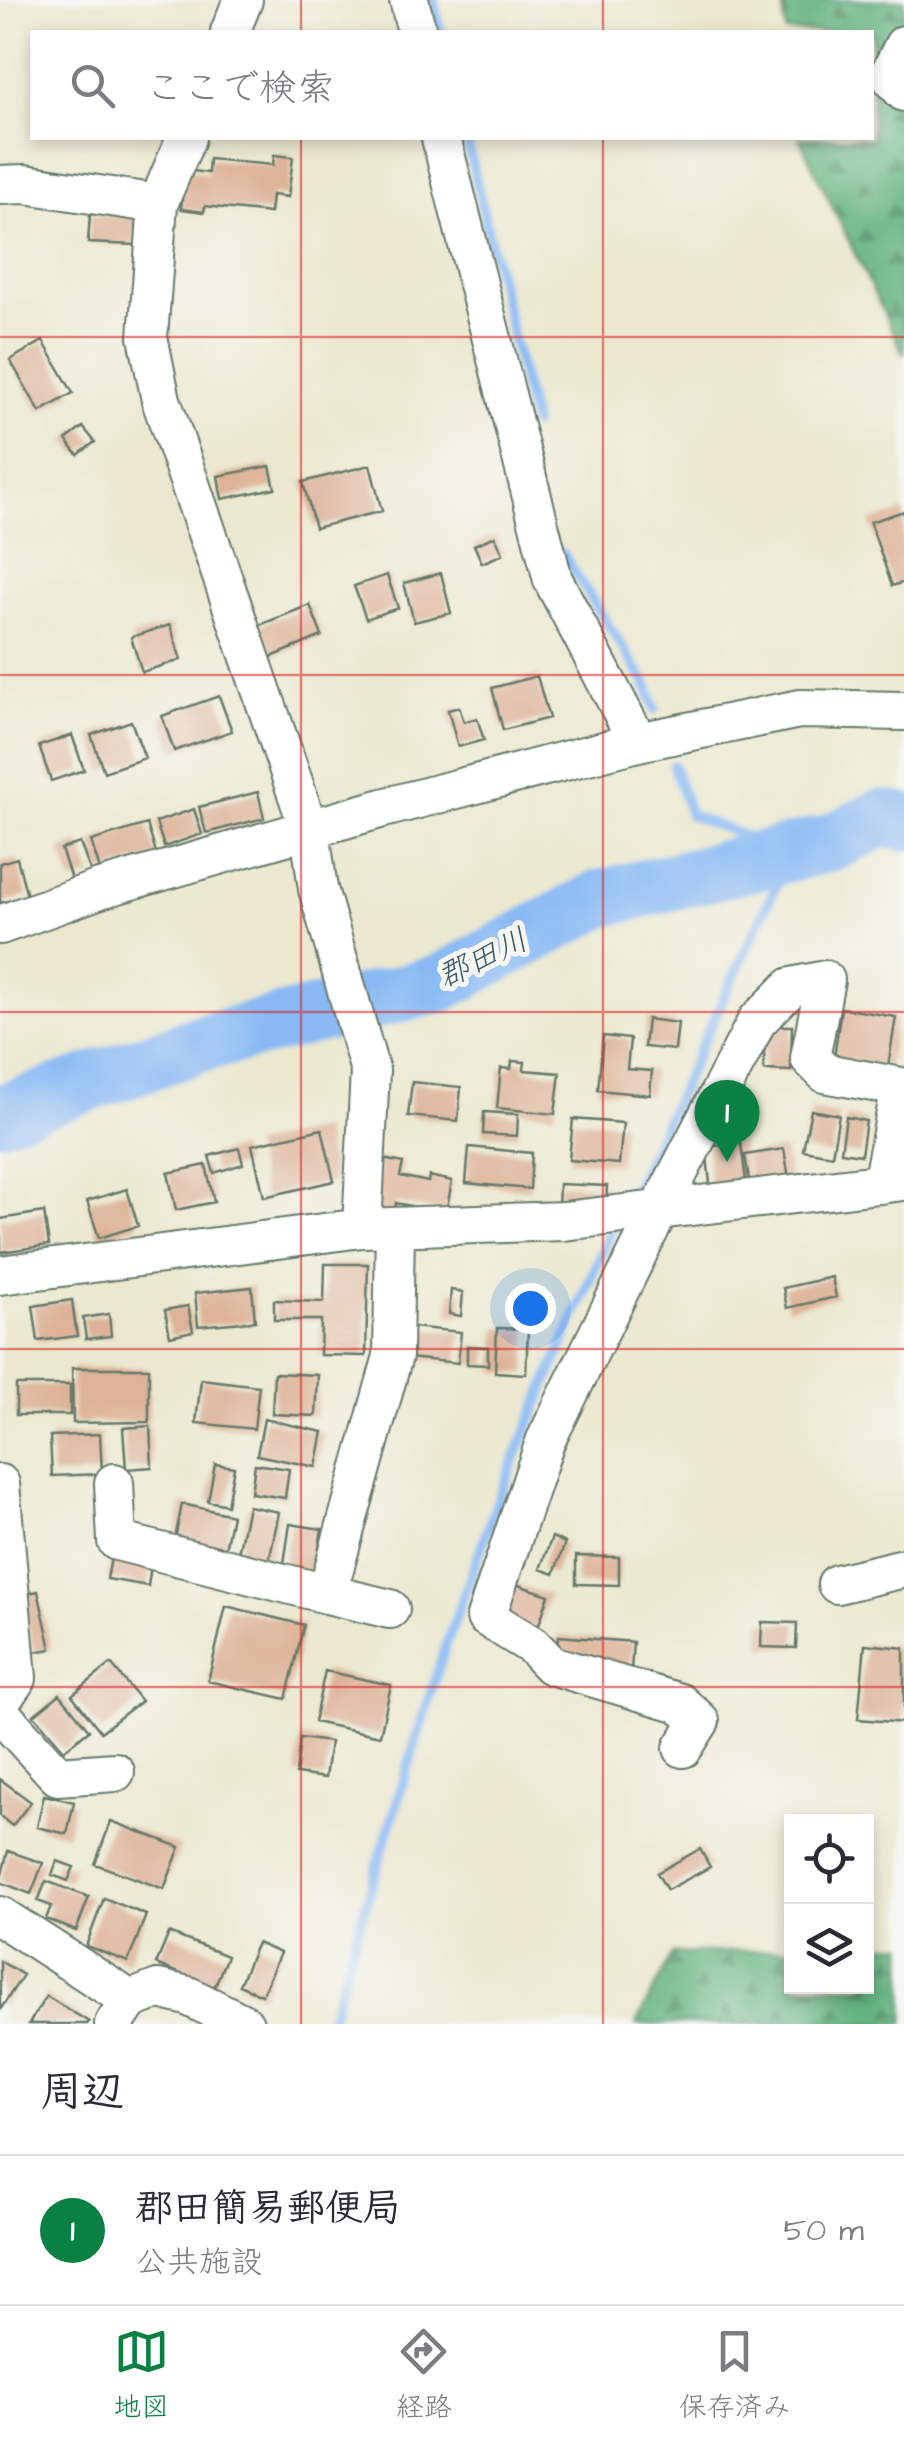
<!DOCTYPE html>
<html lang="ja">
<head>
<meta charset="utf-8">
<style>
  body { margin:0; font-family:"Architects Daughter","Klee One",sans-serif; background:#f7f7f7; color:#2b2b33 }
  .controls { position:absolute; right:30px; bottom:30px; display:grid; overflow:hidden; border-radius:0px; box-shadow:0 5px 15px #0003 }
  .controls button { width:90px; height:90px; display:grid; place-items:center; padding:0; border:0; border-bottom:2px solid #e1e1e2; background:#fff; color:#2b2b33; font:50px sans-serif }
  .you { position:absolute; left:530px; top:1308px; width:35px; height:35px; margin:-25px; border:8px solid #fff; border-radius:50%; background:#1a73e8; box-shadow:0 0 0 15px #1a73e833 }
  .badge { display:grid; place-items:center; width:65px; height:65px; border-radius:50%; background:#0b8043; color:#fff; font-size:32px; font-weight:700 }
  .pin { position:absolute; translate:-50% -82px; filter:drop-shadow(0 2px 5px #0008) }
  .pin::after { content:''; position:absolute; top:52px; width:35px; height:30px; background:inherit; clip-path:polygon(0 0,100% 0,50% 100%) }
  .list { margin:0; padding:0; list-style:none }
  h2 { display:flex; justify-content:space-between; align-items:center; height:130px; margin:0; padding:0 40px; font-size:42px }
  h2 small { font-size:32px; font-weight:400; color:#7c7c81 }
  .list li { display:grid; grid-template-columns:65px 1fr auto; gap:30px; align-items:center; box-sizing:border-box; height:150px; padding:0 40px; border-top:2px solid #e1e1e2 }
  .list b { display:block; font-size:38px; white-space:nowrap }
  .list p { margin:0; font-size:32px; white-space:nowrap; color:#7c7c81 }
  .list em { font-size:32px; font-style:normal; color:#7c7c81 }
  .icon { flex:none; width:55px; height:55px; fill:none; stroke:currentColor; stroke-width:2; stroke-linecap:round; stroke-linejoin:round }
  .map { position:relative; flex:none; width:904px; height:2024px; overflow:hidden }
  .search { position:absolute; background:#fff; box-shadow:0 5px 15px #0003; left:30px; right:30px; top:30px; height:110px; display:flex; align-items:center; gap:25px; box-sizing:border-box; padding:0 35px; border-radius:0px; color:#7c7c81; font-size:38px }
  .sheet { height:280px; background:#fff }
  nav { display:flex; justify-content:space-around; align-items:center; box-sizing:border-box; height:140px; border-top:2px solid #e1e1e2; background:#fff; font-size:28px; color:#7c7c81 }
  nav a { display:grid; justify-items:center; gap:5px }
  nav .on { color:#0b8043 }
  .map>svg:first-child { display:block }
</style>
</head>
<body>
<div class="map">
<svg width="904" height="2024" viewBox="0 0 904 2024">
  <defs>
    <pattern id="forest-firs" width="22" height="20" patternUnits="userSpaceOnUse" patternTransform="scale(2.5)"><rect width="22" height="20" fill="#5db07c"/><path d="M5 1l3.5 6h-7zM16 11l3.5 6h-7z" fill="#4c9066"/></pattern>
  </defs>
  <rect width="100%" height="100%" fill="#f6f6f2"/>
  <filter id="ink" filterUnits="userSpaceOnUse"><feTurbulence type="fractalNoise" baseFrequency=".01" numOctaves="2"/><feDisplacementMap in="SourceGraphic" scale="20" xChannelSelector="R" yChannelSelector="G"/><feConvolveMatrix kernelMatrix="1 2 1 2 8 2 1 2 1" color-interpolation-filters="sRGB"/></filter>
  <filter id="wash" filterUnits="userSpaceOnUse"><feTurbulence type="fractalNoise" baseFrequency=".0048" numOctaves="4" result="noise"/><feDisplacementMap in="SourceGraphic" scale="40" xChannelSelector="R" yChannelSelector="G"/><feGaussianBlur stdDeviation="2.25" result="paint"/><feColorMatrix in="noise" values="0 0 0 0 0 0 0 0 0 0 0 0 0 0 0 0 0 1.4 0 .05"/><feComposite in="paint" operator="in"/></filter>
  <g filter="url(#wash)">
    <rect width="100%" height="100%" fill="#ebe8cf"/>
    <!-- forest -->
    <path fill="url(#forest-firs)" stroke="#3e7658" stroke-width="2.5" d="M 782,0 L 904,0 L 904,355 L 799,138 L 872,138 L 872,32 L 786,32 Z
      M 904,1944 L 904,2024 L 636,2024 L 672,1954 L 791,1949 L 792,1986 L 866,1986 L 867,1946 Z"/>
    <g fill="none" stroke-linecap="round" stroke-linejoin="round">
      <!-- stream -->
      <path stroke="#88b9f4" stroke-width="10" d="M 433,0 L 441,32
        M 466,138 L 533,424
        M 562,553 L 647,685 L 655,709
        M 622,1205 L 638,1180 L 791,854 L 690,815 L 673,765
        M 329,2024 L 444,1650 L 498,1500 L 613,1225"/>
      <!-- river -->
      <path stroke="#88b9f4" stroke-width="58" d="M 0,1114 L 202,1043 L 439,984 L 600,899 L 831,843 L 881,818 L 904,822"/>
    </g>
    <g id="blocks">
      <!-- building -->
      <path fill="#ddb297" d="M 274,155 L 293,157 L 288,197 L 272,195 L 270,213 L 205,206 L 204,212 L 181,209 L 185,170 L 208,173 L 209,159 L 273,165 Z
        M 90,214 L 137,216 L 136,245 L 88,243 Z
        M 43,341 L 73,393 L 40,412 L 10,360 Z
        M 83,427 L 95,442 L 78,455 L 66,440 Z
        M 370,465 L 382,511 L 315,528 L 303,482 Z
        M 270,466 L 275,488 L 222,499 L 218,476 Z
        M 904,511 L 904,582 L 892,586 L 870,522 Z
        M 495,536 L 503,554 L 482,563 L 474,545 Z
        M 441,573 L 451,613 L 414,622 L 404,583 Z
        M 387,575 L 398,608 L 366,619 L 354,586 Z
        M 310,605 L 322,636 L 269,658 L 257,626 Z
        M 170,625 L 181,660 L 142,672 L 131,637 Z
        M 537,676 L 549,718 L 503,730 L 492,688 Z
        M 219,696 L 232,731 L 174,751 L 162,716 Z
        M 459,707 L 464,722 L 477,718 L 484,740 L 458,747 L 448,710 Z
        M 131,721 L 145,758 L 104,772 L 91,735 Z
        M 72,735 L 84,770 L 51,781 L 39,746 Z
        M 258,792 L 264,818 L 206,833 L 199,807 Z
        M 194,809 L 202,834 L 164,847 L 156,822 Z
        M 147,824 L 157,856 L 101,873 L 91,841 Z
        M 80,843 L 92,875 L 72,882 L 61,849 Z
        M 17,858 L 27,896 L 0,903 L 0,863 Z
        M 841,1008 L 896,1017 L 888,1067 L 834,1058 Z
        M 647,1019 L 678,1023 L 675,1050 L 644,1047 Z
        M 765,1026 L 792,1026 L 791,1071 L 764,1070 Z
        M 603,1036 L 630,1039 L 627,1069 L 652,1071 L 650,1095 L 598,1090 Z
        M 512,1061 L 525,1062 L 524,1070 L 560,1073 L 555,1114 L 497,1108 L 501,1068 L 511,1069 Z
        M 412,1082 L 461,1087 L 458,1121 L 408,1116 Z
        M 811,1110 L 839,1115 L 832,1155 L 803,1150 Z
        M 484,1112 L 518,1114 L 517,1136 L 483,1134 Z
        M 846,1117 L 866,1121 L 861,1155 L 841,1152 Z
        M 573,1119 L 623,1123 L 619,1164 L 569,1160 Z
        M 322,1129 L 334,1181 L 264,1197 L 252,1145 Z
        M 741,1143 L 747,1189 L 711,1193 L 706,1147 Z
        M 469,1147 L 532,1153 L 530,1189 L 466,1183 Z
        M 239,1148 L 243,1164 L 214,1173 L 209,1156 Z
        M 784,1149 L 790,1184 L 751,1191 L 745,1155 Z
        M 378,1158 L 403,1163 L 400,1176 L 428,1182 L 429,1176 L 452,1181 L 446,1213 L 396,1203 L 394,1216 L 369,1211 Z
        M 206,1165 L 214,1202 L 176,1210 L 168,1173 Z
        M 559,1184 L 607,1186 L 606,1209 L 558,1207 Z
        M 127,1189 L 138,1226 L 99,1238 L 87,1201 Z
        M 44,1212 L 49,1245 L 1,1252 L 0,1219 Z
        M 325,1264 L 368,1264 L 366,1356 L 320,1355 L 321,1320 L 274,1320 L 274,1300 L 324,1302 Z
        M 832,1277 L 836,1297 L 787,1308 L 783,1288 Z
        M 252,1287 L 255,1321 L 198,1326 L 195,1293 Z
        M 451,1290 L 463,1292 L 461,1316 L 449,1314 Z
        M 72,1300 L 77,1336 L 38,1341 L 33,1306 Z
        M 188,1306 L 193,1331 L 170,1336 L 165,1310 Z
        M 109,1314 L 111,1336 L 86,1339 L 83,1318 Z
        M 402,1326 L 461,1332 L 458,1363 L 398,1357 Z
        M 497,1328 L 528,1329 L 526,1374 L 495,1372 Z
        M 467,1346 L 488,1347 L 488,1365 L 467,1364 Z
        M 72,1368 L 149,1368 L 149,1422 L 73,1423 Z
        M 274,1373 L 318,1375 L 316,1416 L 272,1414 Z
        M 201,1379 L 259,1386 L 254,1429 L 196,1423 Z
        M 16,1385 L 70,1385 L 70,1415 L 16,1415 Z
        M 264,1419 L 323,1432 L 316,1467 L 257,1455 Z
        M 150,1426 L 152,1467 L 126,1469 L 123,1428 Z
        M 100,1434 L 102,1474 L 52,1476 L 50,1436 Z
        M 215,1464 L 234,1467 L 227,1505 L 208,1501 Z
        M 255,1464 L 289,1469 L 285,1498 L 251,1493 Z
        M 182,1504 L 232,1515 L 223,1559 L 173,1549 Z
        M 248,1506 L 279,1512 L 269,1561 L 238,1554 Z
        M 290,1524 L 322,1529 L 315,1575 L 283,1570 Z
        M 552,1537 L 565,1543 L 554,1574 L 540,1569 Z
        M 576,1556 L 619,1557 L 619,1585 L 576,1584 Z
        M 111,1558 L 151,1565 L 148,1586 L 107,1579 Z
        M 509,1582 L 549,1595 L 537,1630 L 497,1617 Z
        M 38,1591 L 51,1649 L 34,1652 L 21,1595 Z
        M 226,1606 L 304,1625 L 286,1699 L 208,1681 Z
        M 762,1622 L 797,1623 L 796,1648 L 761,1647 Z
        M 558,1636 L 633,1642 L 631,1671 L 556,1666 Z
        M 865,1644 L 904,1648 L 904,1723 L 858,1719 Z
        M 111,1664 L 141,1701 L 101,1732 L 72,1695 Z
        M 325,1671 L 391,1685 L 380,1736 L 314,1722 Z
        M 60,1694 L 89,1730 L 64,1750 L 34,1715 Z
        M 300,1738 L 330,1742 L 325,1778 L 296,1774 Z
        M 0,1779 L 31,1802 L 12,1826 L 0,1816 Z
        M 44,1795 L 74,1802 L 67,1834 L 37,1827 Z
        M 111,1821 L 180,1847 L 164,1889 L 95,1864 Z
        M 700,1849 L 710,1867 L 667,1890 L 657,1873 Z
        M 8,1851 L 43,1863 L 31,1894 L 0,1882 Z
        M 57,1861 L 74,1867 L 68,1881 L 52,1875 Z
        M 46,1881 L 89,1897 L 76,1931 L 46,1919 L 51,1906 L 38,1901 Z
        M 104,1898 L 146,1915 L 128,1962 L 86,1946 Z
        M 169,1933 L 227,1956 L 214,1988 L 156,1964 Z
        M 257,1943 L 280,1953 L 262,1995 L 239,1985 Z
        M 0,1961 L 23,1975 L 0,2010 Z
        M 46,1996 L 89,2022 L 87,2024 L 29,2024 Z"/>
    </g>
  </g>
  <g filter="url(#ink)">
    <use href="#blocks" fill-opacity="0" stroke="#66796a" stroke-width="2.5"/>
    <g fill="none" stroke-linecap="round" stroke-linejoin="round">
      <defs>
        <path id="minor" d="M 409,0 L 417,32
          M 230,32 L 243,0
          M 904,45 L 889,75 L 904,92
          M 186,138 L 158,204 L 148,337 L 161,400 L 310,831 L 318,889 L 370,1071 L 362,1228
          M 441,138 L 553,580 L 638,742
          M 0,185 L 25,184 L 158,204
          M 0,925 L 100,889 L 383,808 L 638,742 L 800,709 L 904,711
          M 0,1275 L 362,1228 L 564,1221 L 904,1181
          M 114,1483 L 117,1541 L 327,1594 L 393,1356 L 395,1227
          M 0,1484 L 17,1678 L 0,1702
          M 837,1584 L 904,1568
          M 327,1594 L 390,1609
          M 0,1713 L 58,1776 L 115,1772
          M 683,1748 L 700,1721 L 680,1703 L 551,1665 L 533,1646 L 486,1617 L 545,1442 L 659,1210 L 757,1021 L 791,987 L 825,980 L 810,1058 L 825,1073 L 901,1087 L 882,1184
          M 0,1916 L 130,2000 L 114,2024
          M 130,2000 L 158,1989 L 188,1996 L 244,2024"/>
      </defs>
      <!-- minor casing -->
      <use href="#minor" stroke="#66796a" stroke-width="42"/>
      <!-- minor -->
      <use href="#minor" stroke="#fff" stroke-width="38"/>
    </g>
  </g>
  <!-- grid -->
  <path fill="none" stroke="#d62828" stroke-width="2.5" stroke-opacity="0.55" d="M 301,0 L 301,32M 603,0 L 603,32M 301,138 L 301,2024M 603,138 L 603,2024M 0,337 L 904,337M 0,675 L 904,675M 0,1012 L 904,1012M 0,1349 L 904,1349M 0,1687 L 904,1687"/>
  <g text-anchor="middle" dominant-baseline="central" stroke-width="10" stroke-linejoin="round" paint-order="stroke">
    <!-- water labels -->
    <g font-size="32" font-style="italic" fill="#395c64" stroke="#f6f6f2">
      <text transform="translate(483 959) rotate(-26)">郡田川</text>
    </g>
  </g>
</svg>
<div class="controls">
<button><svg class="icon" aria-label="locate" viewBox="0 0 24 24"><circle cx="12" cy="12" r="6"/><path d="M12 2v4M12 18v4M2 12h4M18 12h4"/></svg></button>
<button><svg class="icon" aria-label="layers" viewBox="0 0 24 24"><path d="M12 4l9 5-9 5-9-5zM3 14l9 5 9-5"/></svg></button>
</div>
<div class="you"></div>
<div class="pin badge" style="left:727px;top:1162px">1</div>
<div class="search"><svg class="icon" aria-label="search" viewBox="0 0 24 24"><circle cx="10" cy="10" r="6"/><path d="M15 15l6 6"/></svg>ここで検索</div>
</div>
<section class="sheet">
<h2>周辺<small></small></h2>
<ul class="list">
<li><span class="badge">1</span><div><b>郡田簡易郵便局</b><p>公共施設</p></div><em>50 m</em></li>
</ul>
</section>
<nav>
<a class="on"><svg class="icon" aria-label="map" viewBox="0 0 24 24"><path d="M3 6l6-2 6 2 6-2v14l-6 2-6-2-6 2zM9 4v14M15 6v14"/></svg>地図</a>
<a><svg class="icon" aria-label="directions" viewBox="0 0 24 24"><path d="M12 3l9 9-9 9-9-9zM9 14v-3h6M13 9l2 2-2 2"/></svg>経路</a>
<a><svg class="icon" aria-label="saved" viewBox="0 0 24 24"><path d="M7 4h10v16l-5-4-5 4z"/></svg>保存済み</a>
</nav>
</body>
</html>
